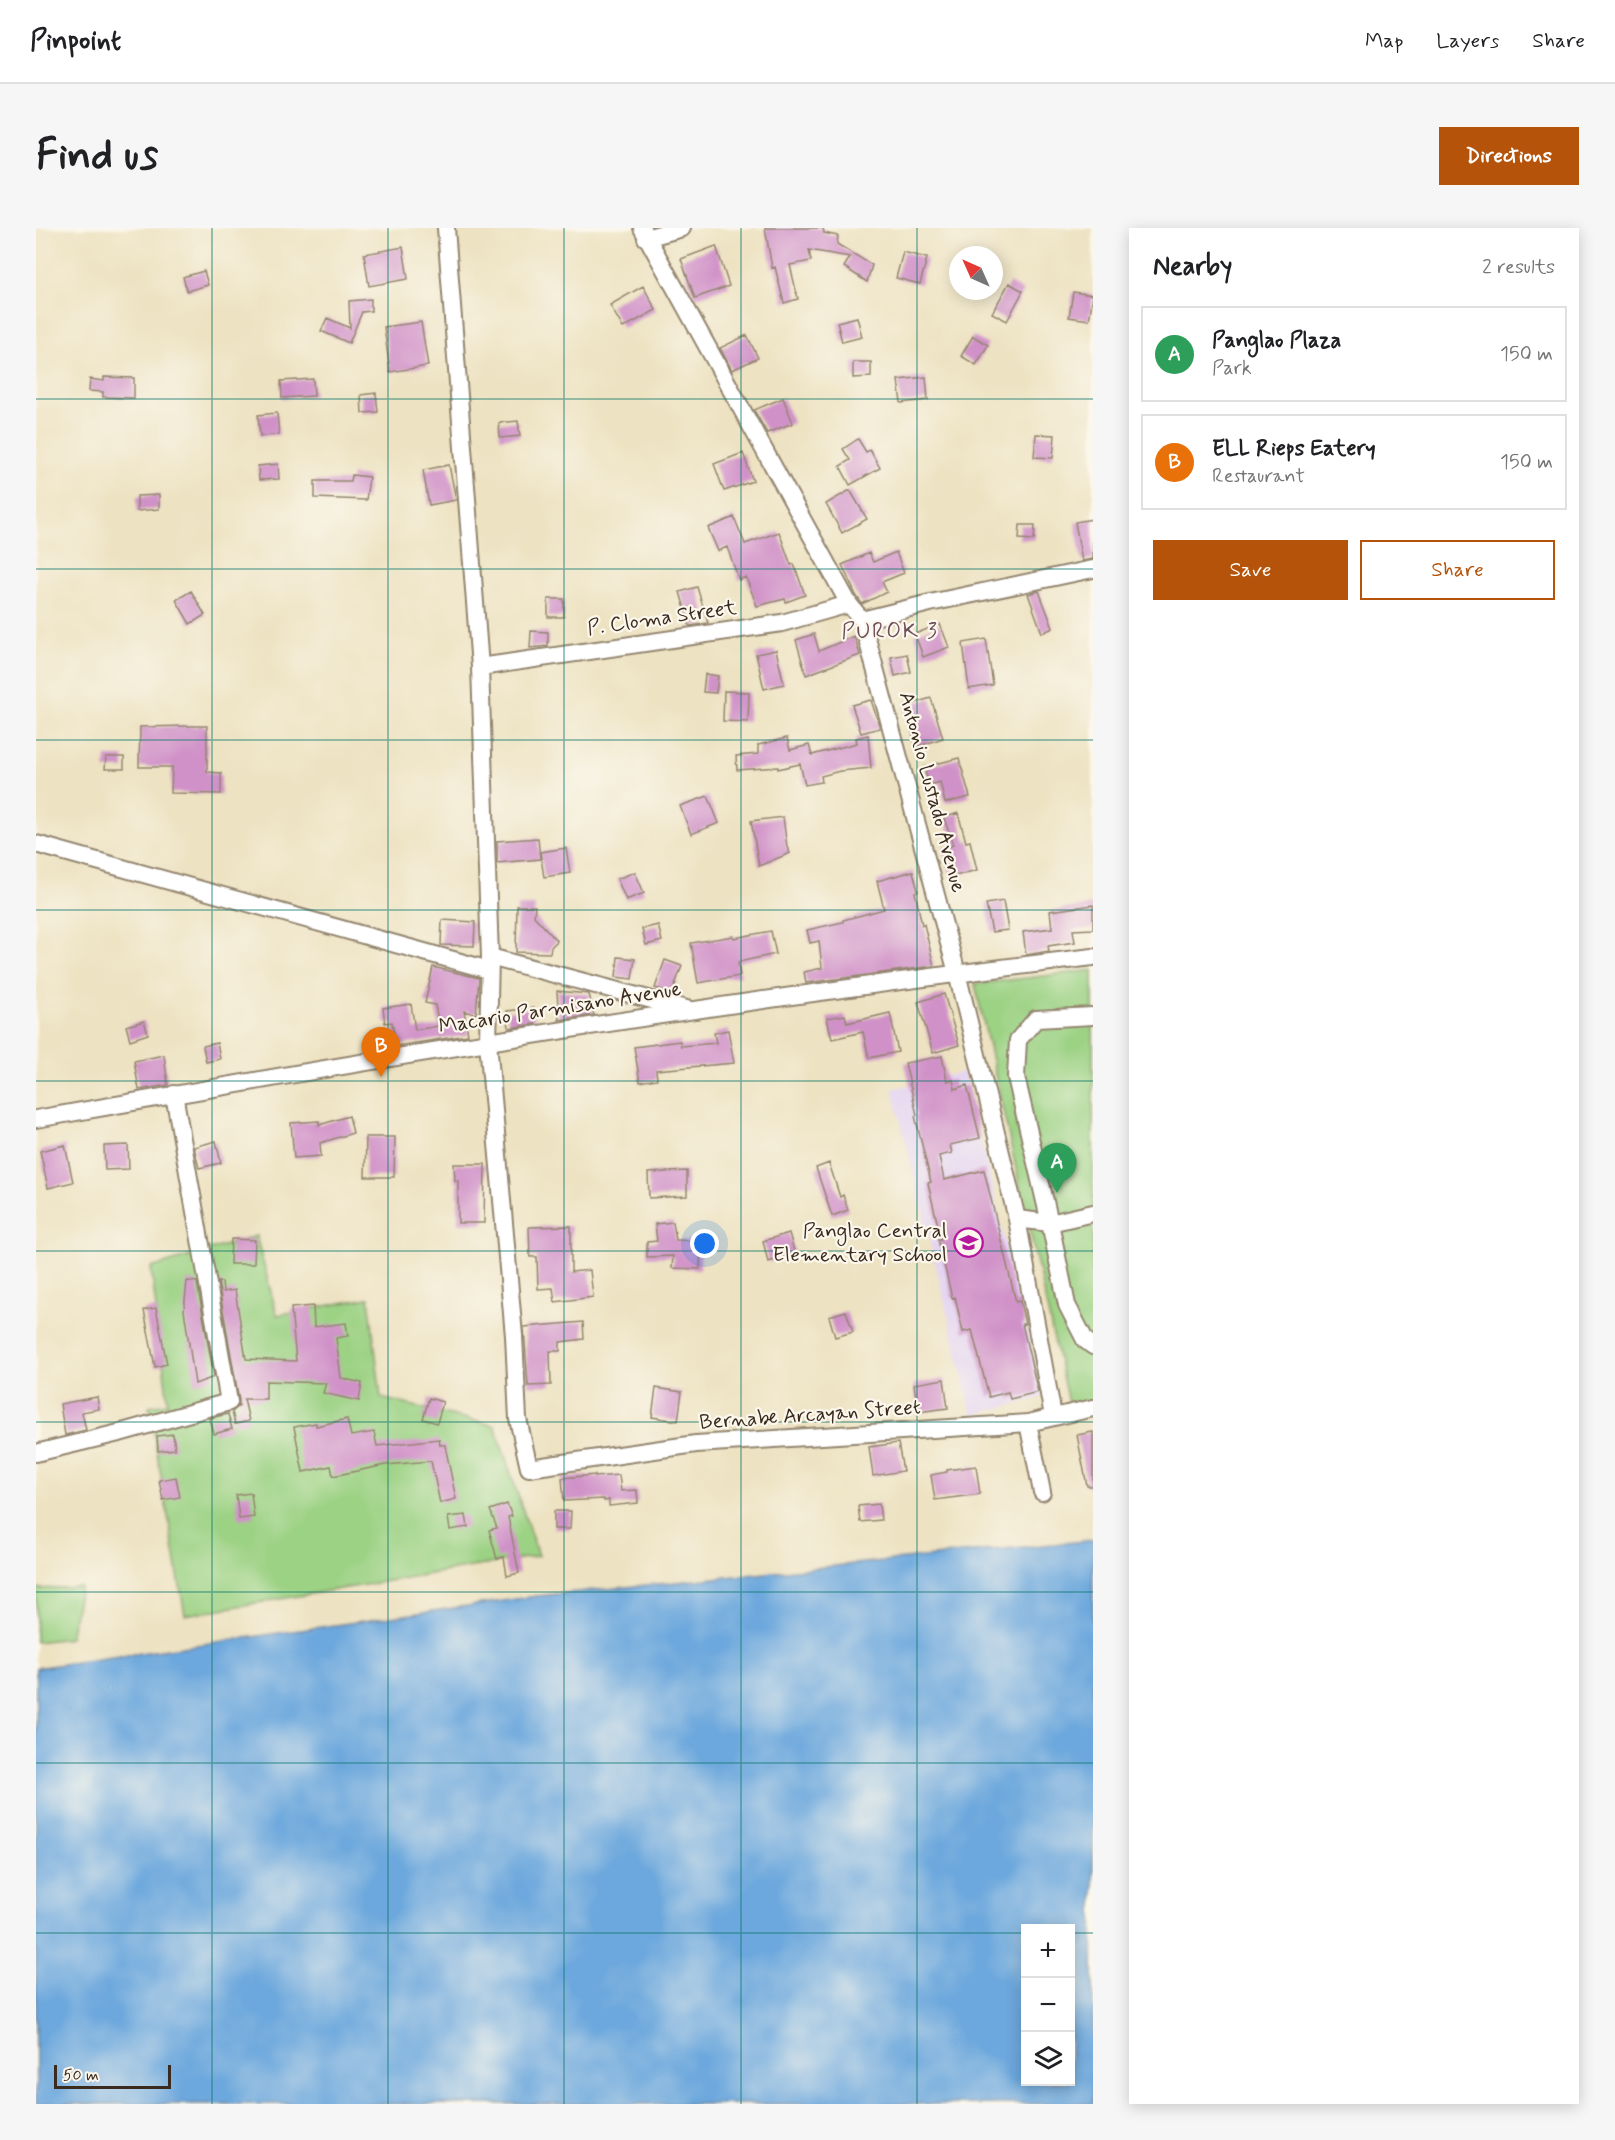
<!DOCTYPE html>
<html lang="en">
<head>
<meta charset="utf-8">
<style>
  body { margin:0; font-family:Mynerve,sans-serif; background:#f6f6f6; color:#202124 }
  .controls { position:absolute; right:18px; bottom:18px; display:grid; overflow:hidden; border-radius:0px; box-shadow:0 3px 15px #0003 }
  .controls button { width:54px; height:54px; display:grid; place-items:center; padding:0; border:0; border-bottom:2px solid #e0e0e0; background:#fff; color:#202124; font:30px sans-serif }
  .compass { position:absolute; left:913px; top:18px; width:54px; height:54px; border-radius:50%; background:#fff; box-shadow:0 3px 15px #0003; rotate:315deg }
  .scale { position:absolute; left:18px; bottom:15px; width:117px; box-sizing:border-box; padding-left:6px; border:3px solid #3b2a1e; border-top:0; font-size:16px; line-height:21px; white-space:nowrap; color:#3b2a1e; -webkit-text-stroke:4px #fbf7ec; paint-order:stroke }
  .you { position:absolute; left:669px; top:1016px; width:21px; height:21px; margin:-15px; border:4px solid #fff; border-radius:50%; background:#1a73e8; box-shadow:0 0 0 9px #1a73e833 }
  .badge { display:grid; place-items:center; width:39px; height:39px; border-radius:50%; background:#b45309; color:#fff; font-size:20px; font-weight:700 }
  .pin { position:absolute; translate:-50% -50px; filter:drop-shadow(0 2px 3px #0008) }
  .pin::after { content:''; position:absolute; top:32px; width:21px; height:18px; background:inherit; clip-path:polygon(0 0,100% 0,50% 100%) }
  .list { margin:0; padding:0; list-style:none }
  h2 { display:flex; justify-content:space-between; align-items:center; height:78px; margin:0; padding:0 24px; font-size:26px }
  h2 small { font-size:20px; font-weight:400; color:#757577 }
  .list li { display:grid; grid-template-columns:39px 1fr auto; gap:18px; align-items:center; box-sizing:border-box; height:96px; margin:0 12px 12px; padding:0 12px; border:2px solid #e0e0e0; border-radius:0px }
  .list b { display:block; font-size:22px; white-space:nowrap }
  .list p { margin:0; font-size:20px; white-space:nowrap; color:#757577 }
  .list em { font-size:20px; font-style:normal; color:#757577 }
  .actions { display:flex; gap:12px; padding:18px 24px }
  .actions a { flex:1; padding:14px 0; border:2px solid #b45309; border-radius:0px; text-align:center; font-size:21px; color:#b45309 }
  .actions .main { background:#b45309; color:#fff }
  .icon { flex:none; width:33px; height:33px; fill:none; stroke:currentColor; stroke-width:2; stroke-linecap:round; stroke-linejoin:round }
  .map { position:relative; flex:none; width:1057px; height:1876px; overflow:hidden; border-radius:0px }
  header { display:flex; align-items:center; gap:36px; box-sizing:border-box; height:84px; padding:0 30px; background:#fff; border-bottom:2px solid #e0e0e0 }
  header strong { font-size:28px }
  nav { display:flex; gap:33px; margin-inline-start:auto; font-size:21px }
  .intro { display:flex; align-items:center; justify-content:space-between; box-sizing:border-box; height:144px; padding:0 36px }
  h1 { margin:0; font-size:42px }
  .button { padding:15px 27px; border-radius:0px; background:#b45309; color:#fff; font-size:21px; font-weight:700 }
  main { display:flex; gap:36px; padding:0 36px }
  aside { flex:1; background:#fff; border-radius:0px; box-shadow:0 3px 15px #0003 }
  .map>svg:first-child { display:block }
</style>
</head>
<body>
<header>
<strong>Pinpoint</strong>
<nav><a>Map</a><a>Layers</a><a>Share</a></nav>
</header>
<div class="intro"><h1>Find us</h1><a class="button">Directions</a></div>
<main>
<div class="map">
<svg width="1057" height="1876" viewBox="0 0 1057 1876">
  <rect width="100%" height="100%" fill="#fbf7ec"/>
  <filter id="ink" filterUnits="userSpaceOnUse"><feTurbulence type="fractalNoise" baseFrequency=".0167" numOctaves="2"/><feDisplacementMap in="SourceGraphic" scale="12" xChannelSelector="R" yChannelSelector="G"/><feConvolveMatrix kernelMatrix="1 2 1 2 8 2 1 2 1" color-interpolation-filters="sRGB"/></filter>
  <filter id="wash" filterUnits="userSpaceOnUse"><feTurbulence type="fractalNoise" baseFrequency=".008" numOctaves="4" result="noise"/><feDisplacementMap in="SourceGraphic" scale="24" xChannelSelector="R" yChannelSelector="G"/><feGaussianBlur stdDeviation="1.35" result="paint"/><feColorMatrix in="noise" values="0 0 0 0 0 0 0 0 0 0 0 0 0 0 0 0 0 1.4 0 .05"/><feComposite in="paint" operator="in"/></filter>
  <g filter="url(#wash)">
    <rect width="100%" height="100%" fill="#ede2c1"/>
    <!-- built -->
    <path fill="#e3d3f2" d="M 928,844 L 1007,1169 L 936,1187 L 857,861 Z"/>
    <!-- green -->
    <path fill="#9cd284" stroke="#6c7e51" stroke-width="1.5" d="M 1057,742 L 1057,1175 L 1033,1179 L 939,756 Z
      M 220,1008 L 241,1087 L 333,1070 L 345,1170 L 459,1198 L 502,1328 L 149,1387 L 113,1178 L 132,1175 L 115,1040 Z
      M 44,1359 L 34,1410 L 0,1414 L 0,1361 Z"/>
    <!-- water -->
    <path fill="#6ca7dd" stroke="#54687e" stroke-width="1.5" fill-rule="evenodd" d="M 1057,1312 L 1057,1876 L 0,1876 L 0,1440 L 501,1368 ZM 990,1700 L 1034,1700 L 1034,1854 L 990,1854 Z"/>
    <g id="blocks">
      <!-- building -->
      <path fill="#d091c8" d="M 729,0 L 787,0 L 788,5 L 802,8 L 801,16 L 836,37 L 831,54 L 808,39 L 814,29 L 773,22 L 775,33 L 754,37 L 762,71 L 748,75 L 739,39 L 736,40 Z
        M 680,18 L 693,58 L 659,70 L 645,31 Z
        M 367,19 L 372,51 L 333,58 L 328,26 Z
        M 867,24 L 891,30 L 884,56 L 860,50 Z
        M 168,43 L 172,57 L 151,63 L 147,49 Z
        M 973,55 L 987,63 L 971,93 L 956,85 Z
        M 607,58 L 620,82 L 587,100 L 574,77 Z
        M 1037,64 L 1057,67 L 1053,92 L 1033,89 Z
        M 335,71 L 335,83 L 326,84 L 313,115 L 285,103 L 291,90 L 314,100 L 313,73 Z
        M 821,89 L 826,109 L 806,114 L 801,94 Z
        M 385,94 L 392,138 L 354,144 L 348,99 Z
        M 711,107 L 722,130 L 696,142 L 684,120 Z
        M 937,108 L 952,117 L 940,137 L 925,128 Z
        M 817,134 L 835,134 L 835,149 L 817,150 Z
        M 68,149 L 98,150 L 98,170 L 67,169 L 67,164 L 53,163 L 54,151 L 68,153 Z
        M 890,149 L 892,172 L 865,175 L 862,152 Z
        M 277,151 L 278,168 L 246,170 L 245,153 Z
        M 340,165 L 342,184 L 326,185 L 325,167 Z
        M 747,170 L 757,195 L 731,205 L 718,182 Z
        M 241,185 L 243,207 L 224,208 L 222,187 Z
        M 482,193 L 484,208 L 464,210 L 463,195 Z
        M 1000,206 L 1019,207 L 1017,230 L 998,229 Z
        M 822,211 L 830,224 L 834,222 L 844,240 L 814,257 L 804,238 L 814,232 L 807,221 Z
        M 707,225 L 717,253 L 688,263 L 678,236 Z
        M 242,236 L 243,251 L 223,252 L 222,238 Z
        M 413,237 L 420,272 L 393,277 L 387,242 Z
        M 316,247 L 333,249 L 330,272 L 279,270 L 279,253 L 315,253 Z
        M 814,262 L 831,291 L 806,305 L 790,276 Z
        M 123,267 L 123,281 L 101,283 L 101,268 Z
        M 698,289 L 709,316 L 743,304 L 755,337 L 758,336 L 769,367 L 750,374 L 749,371 L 721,378 L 710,349 L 703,352 L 691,319 L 682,323 L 672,300 Z
        M 1057,291 L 1057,331 L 1046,333 L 1039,294 Z
        M 984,297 L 999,297 L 998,312 L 983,311 Z
        M 860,324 L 868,345 L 846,354 L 851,364 L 826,376 L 820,367 L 806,337 L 833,325 L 837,334 Z
        M 661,359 L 672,395 L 654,398 L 644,364 Z
        M 155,363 L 169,387 L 154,396 L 140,372 Z
        M 1003,363 L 1017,400 L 1006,405 L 992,366 Z
        M 512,371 L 528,371 L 528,389 L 512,389 Z
        M 904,396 L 913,419 L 887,429 L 879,406 Z
        M 495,403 L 512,404 L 512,418 L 494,420 Z
        M 778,406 L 783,423 L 818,408 L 824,427 L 770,447 L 760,412 Z
        M 950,411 L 957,457 L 933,461 L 927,415 Z
        M 740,422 L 748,456 L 728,461 L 720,426 Z
        M 871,426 L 875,444 L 859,448 L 855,429 Z
        M 669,446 L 682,448 L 680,465 L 667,464 Z
        M 688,463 L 713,464 L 712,494 L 687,493 Z
        M 895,470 L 907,510 L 880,519 L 869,478 Z
        M 835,472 L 844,500 L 825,505 L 816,477 Z
        M 153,498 L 171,498 L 171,544 L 185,545 L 185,566 L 135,565 L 136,539 L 103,539 L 104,499 Z
        M 832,507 L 835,540 L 804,543 L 785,548 L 786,554 L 769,557 L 764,536 L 742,541 L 742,539 L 701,542 L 700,528 L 722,526 L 722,517 L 751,510 L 754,522 L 773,517 L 776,527 L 821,515 L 820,510 Z
        M 70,529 L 88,529 L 88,541 L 69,541 Z
        M 923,530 L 934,569 L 909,575 L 904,554 L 893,557 L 888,539 Z
        M 672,568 L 683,595 L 655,606 L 644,578 Z
        M 922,585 L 930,614 L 934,613 L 941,642 L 915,649 L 908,620 L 917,617 L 908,590 Z
        M 747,589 L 751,619 L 754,625 L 723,638 L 715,593 Z
        M 502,610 L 504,631 L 461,635 L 461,613 Z
        M 530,620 L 534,645 L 508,649 L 504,624 Z
        M 877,643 L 882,663 L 879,664 L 886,697 L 888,696 L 898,738 L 770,755 L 768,744 L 786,740 L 783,713 L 774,715 L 771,702 L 807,694 L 807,692 L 848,681 L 841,653 Z
        M 599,644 L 608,665 L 590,672 L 581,651 Z
        M 967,673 L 972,702 L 956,704 L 950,676 Z
        M 1057,677 L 1057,701 L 1037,702 L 1039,714 L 1012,718 L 1013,723 L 990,727 L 987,704 L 1016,700 L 1014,683 Z
        M 481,678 L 499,678 L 498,688 L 521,713 L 515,719 L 514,725 L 480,724 Z
        M 406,692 L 439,694 L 438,718 L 405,717 Z
        M 622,697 L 626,713 L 610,717 L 606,701 Z
        M 735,703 L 740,726 L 702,734 L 704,748 L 662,755 L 655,715 L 697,708 L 698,710 Z
        M 582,729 L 599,731 L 596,751 L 580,749 Z
        M 629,732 L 646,738 L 636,765 L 619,760 Z
        M 397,739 L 443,750 L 440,786 L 428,783 L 432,807 L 360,818 L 356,794 L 349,795 L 347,780 L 375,776 L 379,802 L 403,798 L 399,777 L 389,775 Z
        M 521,763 L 553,766 L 558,787 L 523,792 Z
        M 908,766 L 923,817 L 897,825 L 882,774 Z
        M 497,780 L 499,796 L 473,800 L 471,783 Z
        M 854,785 L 862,824 L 833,830 L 827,804 L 796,811 L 791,790 L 809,787 L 811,795 Z
        M 108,793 L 112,806 L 94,812 L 90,798 Z
        M 692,802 L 698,835 L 620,842 L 621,851 L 604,854 L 598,819 L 644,813 L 645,818 L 680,815 L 678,805 Z
        M 181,815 L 184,831 L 170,834 L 167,818 Z
        M 128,827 L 132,857 L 103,862 L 98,833 Z
        M 906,828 L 911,853 L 917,852 L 919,861 L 931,857 L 944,910 L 914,917 L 916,925 L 903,928 L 908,952 L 948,942 L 980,1074 L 984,1073 L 989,1096 L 986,1096 L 1002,1164 L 974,1171 L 972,1164 L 953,1169 L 936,1102 L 927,1104 L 919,1069 L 916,1070 L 902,1011 L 905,1011 L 892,955 L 895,954 L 879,888 L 881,887 L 869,835 Z
        M 313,888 L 317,905 L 284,915 L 285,928 L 258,930 L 255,895 L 283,893 L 283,897 Z
        M 330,909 L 359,909 L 358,949 L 329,949 Z
        M 180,913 L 185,935 L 163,940 L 158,919 Z
        M 29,917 L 37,954 L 12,960 L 4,923 Z
        M 92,917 L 93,941 L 69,942 L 68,918 Z
        M 793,935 L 804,969 L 807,967 L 812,982 L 796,988 L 780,940 Z
        M 418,936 L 449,936 L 448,995 L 422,995 L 422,953 L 419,953 Z
        M 651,943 L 651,968 L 613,970 L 612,945 Z
        M 637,994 L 640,1012 L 665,1013 L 664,1041 L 636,1040 L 637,1028 L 611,1029 L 611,1014 L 621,1013 L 619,996 Z
        M 535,998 L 535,1044 L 554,1042 L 557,1069 L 519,1074 L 517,1060 L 502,1061 L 501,1029 L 494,1029 L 493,999 Z
        M 753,1005 L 759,1026 L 732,1034 L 727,1013 Z
        M 195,1011 L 219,1012 L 218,1036 L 194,1036 Z
        M 151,1053 L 161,1054 L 178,1149 L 159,1156 L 148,1082 Z
        M 182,1054 L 186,1054 L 187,1064 L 199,1062 L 210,1131 L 260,1133 L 255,1080 L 277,1078 L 278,1099 L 310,1095 L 312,1108 L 300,1110 L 305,1150 L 326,1155 L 323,1173 L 287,1165 L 290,1155 L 230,1153 L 230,1171 L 208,1171 L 213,1193 L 199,1196 L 196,1184 L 203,1178 L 203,1172 Z
        M 120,1080 L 131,1136 L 119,1139 L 108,1082 Z
        M 810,1083 L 817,1104 L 799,1109 L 793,1088 Z
        M 547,1094 L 548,1111 L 524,1114 L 524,1123 L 514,1123 L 515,1157 L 492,1158 L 488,1099 Z
        M 908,1151 L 912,1180 L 882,1184 L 878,1156 Z
        M 620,1160 L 646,1164 L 642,1193 L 616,1189 Z
        M 61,1169 L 63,1181 L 46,1184 L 50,1202 L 29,1207 L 24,1176 Z
        M 393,1170 L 407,1174 L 401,1195 L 387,1191 Z
        M 192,1186 L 196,1201 L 178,1206 L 174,1190 Z
        M 311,1191 L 315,1208 L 338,1204 L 341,1218 L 403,1211 L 404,1217 L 409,1217 L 420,1271 L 404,1275 L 395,1233 L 349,1237 L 297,1248 L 295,1238 L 267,1244 L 258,1199 L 280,1195 L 280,1198 Z
        M 1057,1204 L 1057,1258 L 1051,1258 L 1041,1207 Z
        M 137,1206 L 139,1221 L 122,1223 L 121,1208 Z
        M 862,1215 L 867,1243 L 837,1248 L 833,1219 Z
        M 940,1238 L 944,1266 L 899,1272 L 895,1247 L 911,1244 L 911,1242 Z
        M 559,1247 L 559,1249 L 583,1247 L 585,1263 L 601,1262 L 602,1275 L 573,1278 L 573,1272 L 568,1273 L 568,1271 L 528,1273 L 526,1250 Z
        M 140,1249 L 144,1269 L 127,1272 L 123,1252 Z
        M 215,1265 L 218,1289 L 203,1291 L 200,1267 Z
        M 471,1276 L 476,1288 L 472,1289 L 483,1345 L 471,1348 L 468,1329 L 461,1331 L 453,1302 L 461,1300 L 454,1282 Z
        M 843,1276 L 845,1292 L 824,1294 L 822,1278 Z
        M 518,1283 L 535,1283 L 534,1301 L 518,1301 Z
        M 430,1287 L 432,1299 L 414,1302 L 412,1289 Z"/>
    </g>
  </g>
  <g filter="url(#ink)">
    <use href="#blocks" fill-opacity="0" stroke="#948670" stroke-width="1.5"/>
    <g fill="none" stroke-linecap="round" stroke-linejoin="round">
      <defs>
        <path id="minor" d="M 410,0 L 444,439 L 454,729
          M 606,0 L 813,376 L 826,392 L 921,745 L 981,991 L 1017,1188
          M 610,10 L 646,0
          M 826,392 L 894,375 L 1057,341
          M 444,439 L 746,395 L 813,376
          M 0,616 L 453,742
          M 654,782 L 454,729 L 452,814 L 478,1108 L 482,1191 L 493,1240 L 660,1216 L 992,1195 L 1057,1180
          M 1057,788 L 1000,791 L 982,812 L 980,849 L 1014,995 L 1031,1077 L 1049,1112 L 1057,1118
          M 0,891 C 351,829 703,770 1057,729
          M 981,991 L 1014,995 L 1057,985
          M 992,1195 L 1006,1264
          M 0,1225 L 83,1205 L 193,1174 L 138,866"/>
      </defs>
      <!-- minor casing -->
      <use href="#minor" stroke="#948670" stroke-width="20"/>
      <!-- minor -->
      <use href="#minor" stroke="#fff" stroke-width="16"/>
    </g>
  </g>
  <!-- grid -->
  <path fill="none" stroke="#0f766e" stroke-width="1.5" stroke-opacity="0.55" d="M 176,0 L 176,1876M 352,0 L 352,1876M 528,0 L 528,1876M 705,0 L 705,1876M 881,0 L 881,1876M 0,171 L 1057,171M 0,341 L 1057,341M 0,512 L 1057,512M 0,682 L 1057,682M 0,853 L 1057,853M 0,1023 L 1057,1023M 0,1194 L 1057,1194M 0,1364 L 1057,1364M 0,1535 L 1057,1535M 0,1705 L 990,1705M 1034,1705 L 1057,1705"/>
  <!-- icons -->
  <defs>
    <symbol id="school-ring" viewBox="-11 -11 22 22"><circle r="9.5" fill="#fbf7ec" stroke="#b5179e" stroke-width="1.5"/><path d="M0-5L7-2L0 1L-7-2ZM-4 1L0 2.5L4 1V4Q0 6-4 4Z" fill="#b5179e"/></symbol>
  </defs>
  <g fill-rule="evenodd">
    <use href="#school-ring" x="916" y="998" width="33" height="33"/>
  </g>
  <g text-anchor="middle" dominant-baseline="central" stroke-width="4.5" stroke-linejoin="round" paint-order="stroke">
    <!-- street labels -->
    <g font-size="21" fill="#3b2a1e" stroke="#fbf7ec">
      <text transform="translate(626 390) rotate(-8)">P. Cloma Street</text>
      <text transform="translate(896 564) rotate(75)">Antonio Lustado Avenue</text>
      <text transform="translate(524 780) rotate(-9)">Macario Parmisano Avenue</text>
      <text transform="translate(774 1187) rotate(-4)">Bernabe Arcayan Street</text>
    </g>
    <!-- poi labels -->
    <g font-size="21" fill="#3b2a1e" stroke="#fbf7ec" text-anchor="end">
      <text x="911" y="1003">Panglao Central<tspan x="911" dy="24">Elementary School</tspan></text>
    </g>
    <!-- neighbourhood labels -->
    <g font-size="22" letter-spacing="1.5" fill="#6f4e5a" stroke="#fbf7ec">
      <text x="854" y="404">PUROK 3</text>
    </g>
  </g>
</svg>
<div class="controls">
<button>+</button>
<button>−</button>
<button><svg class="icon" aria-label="layers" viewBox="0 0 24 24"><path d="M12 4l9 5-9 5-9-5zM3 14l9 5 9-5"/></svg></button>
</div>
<svg class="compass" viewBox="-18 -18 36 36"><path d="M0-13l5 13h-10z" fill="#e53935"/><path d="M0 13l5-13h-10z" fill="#757577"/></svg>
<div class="scale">50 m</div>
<div class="you"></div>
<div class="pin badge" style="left:1021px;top:965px;background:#2e9e5b">A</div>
<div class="pin badge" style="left:345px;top:849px;background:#e8710a">B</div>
</div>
<aside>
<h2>Nearby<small>2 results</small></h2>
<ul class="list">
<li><span class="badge" style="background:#2e9e5b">A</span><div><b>Panglao Plaza</b><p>Park</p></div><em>150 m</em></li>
<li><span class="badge" style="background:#e8710a">B</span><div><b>ELL Rieps Eatery</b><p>Restaurant</p></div><em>150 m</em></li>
</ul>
<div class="actions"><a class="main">Save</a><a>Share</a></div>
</aside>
</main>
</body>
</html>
